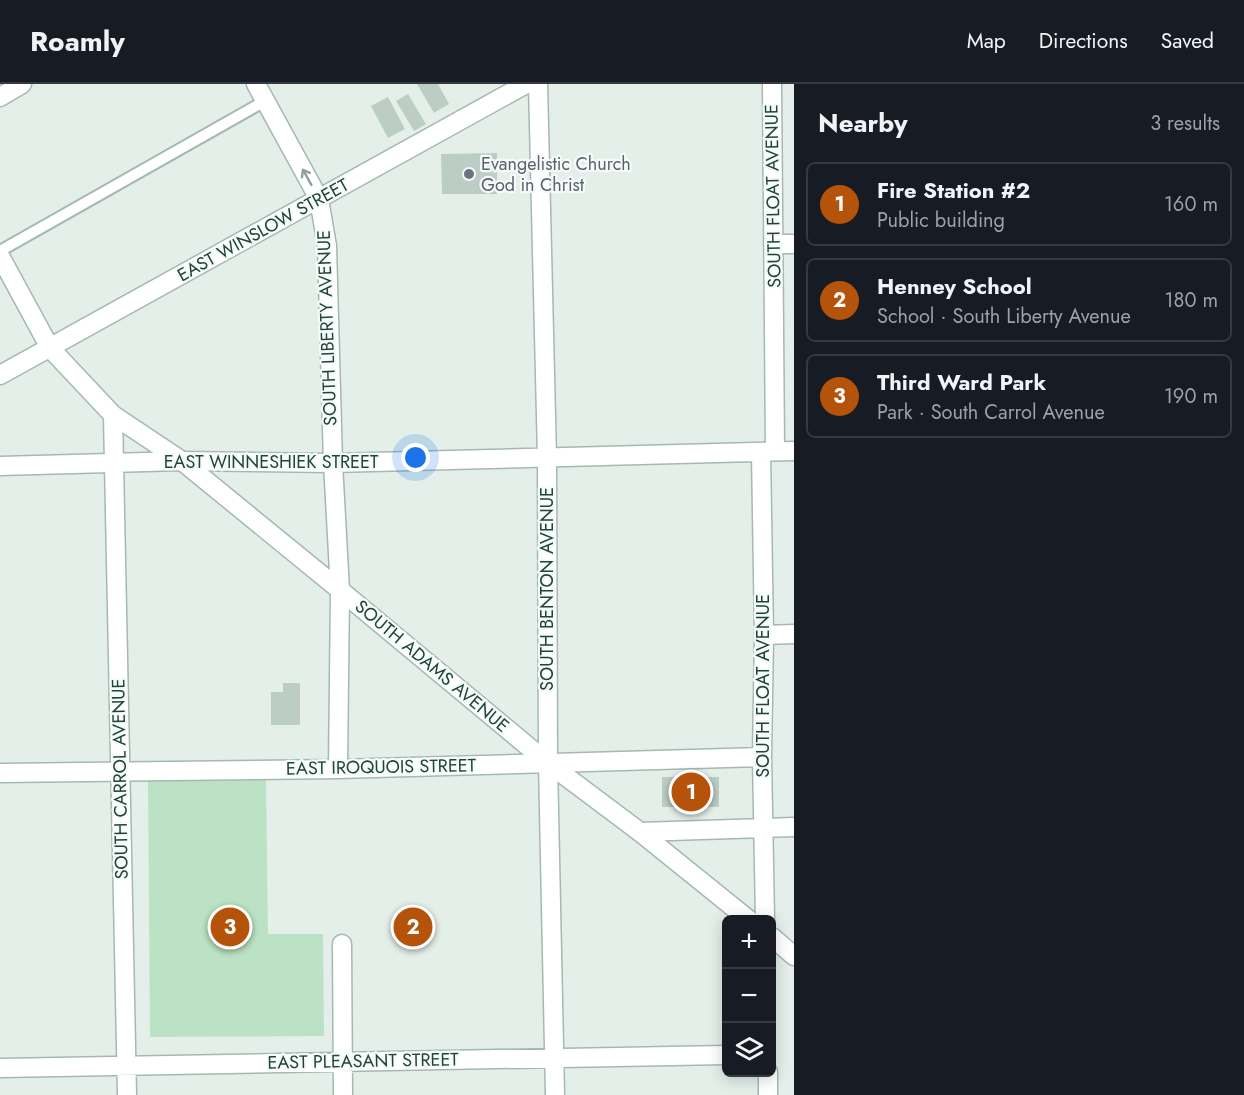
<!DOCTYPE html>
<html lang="en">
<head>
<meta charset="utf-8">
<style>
  body { margin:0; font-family:Jost,sans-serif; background:#20242c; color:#f1f3f6 }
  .controls { position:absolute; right:18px; bottom:18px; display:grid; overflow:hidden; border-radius:9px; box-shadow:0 3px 15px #0003 }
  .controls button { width:54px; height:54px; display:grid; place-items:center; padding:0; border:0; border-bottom:2px solid #363941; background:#171b24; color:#f1f3f6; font:30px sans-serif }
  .you { position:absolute; left:416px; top:374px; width:21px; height:21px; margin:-15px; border:4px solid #fff; border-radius:50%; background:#1a73e8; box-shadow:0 0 0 9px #1a73e833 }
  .badge { display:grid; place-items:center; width:39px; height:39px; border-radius:50%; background:#b45309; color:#fff; font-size:20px; font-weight:700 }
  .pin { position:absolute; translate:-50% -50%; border:3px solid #fff; box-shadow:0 2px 6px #0006 }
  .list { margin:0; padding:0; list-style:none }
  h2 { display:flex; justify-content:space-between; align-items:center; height:78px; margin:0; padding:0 24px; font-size:26px }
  h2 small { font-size:20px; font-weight:400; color:#9ea1a6 }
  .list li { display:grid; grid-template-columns:39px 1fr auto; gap:18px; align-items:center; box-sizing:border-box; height:84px; margin:0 12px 12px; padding:0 12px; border:2px solid #363941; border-radius:9px }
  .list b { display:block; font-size:22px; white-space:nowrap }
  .list p { margin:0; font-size:20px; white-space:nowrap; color:#9ea1a6 }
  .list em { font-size:20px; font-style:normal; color:#9ea1a6 }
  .icon { flex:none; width:33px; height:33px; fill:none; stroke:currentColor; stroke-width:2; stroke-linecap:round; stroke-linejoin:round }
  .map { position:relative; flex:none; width:794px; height:1011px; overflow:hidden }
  header { display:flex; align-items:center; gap:36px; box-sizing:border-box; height:84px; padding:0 30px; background:#171b24; border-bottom:2px solid #363941 }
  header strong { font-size:28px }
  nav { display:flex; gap:33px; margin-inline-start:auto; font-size:21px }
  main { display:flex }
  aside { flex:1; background:#171b24 }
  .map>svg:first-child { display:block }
</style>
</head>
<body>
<header>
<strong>Roamly</strong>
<nav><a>Map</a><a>Directions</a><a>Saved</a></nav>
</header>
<main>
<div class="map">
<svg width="794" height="1011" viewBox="0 0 794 1011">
  <rect width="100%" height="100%" fill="#e4efea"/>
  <!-- green -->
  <path fill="#bbe2c4" d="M 266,696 L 268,850 L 323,850 L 324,952 L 150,953 L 148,697 Z"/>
  <!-- building -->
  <path fill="#bccdc5" d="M 417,0 L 438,0 L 449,20 L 434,29 Z
    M 408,10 L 426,40 L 414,47 L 396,17 Z
    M 388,13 L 405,45 L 388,54 L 371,22 Z
    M 497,69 L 497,110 L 442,110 L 441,70 Z
    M 283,599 L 300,599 L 300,641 L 271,641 L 271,608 L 283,608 Z
    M 662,693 L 719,693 L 719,723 L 662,723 Z"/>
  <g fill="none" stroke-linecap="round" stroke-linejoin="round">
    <defs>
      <path id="service" d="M 0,167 L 265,17"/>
      <path id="minor" d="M 256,0 L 319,115 L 327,162 L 333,379 L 340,506 L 338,685
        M 538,0 L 547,374 L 548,679 L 555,1011
        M 772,0 L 775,367
        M 0,13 L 22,0
        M 773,160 L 794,160
        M 0,291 L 526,0
        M 113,331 L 127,1011
        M 761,368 L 764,551 L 762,673 L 765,836
        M 0,382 L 182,377 L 333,379 L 794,367
        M 764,551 L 794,550
        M 0,689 L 338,685 L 762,673
        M 640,748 L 794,743
        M 342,860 L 343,1011
        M 0,984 L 726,971
        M 768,988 L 768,1011"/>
      <path id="tertiary" d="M 0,172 L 50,264 L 113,331 L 182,377 L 340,506 L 548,679 L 640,748 L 749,836
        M 772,853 L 794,872"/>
    </defs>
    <!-- service casing -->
    <use href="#service" stroke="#a6b8b1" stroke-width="14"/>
    <!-- minor casing -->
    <use href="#minor" stroke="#a6b8b1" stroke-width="21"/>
    <!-- tertiary casing -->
    <use href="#tertiary" stroke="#a6b8b1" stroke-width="21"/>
    <!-- service -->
    <use href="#service" stroke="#fff" stroke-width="10"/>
    <!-- minor -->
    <use href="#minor" stroke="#fff" stroke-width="18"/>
    <!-- tertiary -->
    <use href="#tertiary" stroke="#fff" stroke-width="18"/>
  </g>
  <!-- one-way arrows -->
  <defs><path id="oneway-shaft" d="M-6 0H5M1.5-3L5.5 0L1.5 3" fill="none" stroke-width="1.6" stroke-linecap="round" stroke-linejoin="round" transform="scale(1.5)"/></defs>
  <use stroke="#90a19c" href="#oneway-shaft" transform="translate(307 93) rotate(-119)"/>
  <!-- markers -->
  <circle fill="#6b7280" stroke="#f5fbf8" stroke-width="2" cx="469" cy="90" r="6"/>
  <g text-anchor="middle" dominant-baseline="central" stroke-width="4.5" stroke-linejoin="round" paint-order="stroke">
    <!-- worship labels -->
    <g font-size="18" fill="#5b616d" stroke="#f5fbf8" text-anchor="start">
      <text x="481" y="80">Evangelistic Church<tspan x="481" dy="21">God in Christ</tspan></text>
    </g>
    <!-- street labels -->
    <g font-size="18" fill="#214338" stroke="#f5fbf8">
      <text transform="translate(773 112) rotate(-91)">SOUTH FLOAT AVENUE</text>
      <text transform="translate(263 146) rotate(-29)">EAST WINSLOW STREET</text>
      <text transform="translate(327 244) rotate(-92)">SOUTH LIBERTY AVENUE</text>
      <text x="271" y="378">EAST WINNESHIEK STREET</text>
      <text transform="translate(547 505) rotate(-90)">SOUTH BENTON AVENUE</text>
      <text transform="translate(432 582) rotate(40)">SOUTH ADAMS AVENUE</text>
      <text transform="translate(763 602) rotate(-90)">SOUTH FLOAT AVENUE</text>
      <text transform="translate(381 683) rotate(-1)">EAST IROQUOIS STREET</text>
      <text transform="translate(120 695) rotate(-91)">SOUTH CARROL AVENUE</text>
      <text transform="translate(363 977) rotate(-1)">EAST PLEASANT STREET</text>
    </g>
  </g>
</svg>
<div class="controls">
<button>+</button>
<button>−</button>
<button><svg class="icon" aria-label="layers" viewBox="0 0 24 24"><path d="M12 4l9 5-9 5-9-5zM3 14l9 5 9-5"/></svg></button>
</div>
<div class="you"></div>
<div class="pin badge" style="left:691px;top:708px">1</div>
<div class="pin badge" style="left:413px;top:843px">2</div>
<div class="pin badge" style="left:230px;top:843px">3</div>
</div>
<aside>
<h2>Nearby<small>3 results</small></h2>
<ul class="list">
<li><span class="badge">1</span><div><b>Fire Station #2</b><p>Public building</p></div><em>160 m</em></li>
<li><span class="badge">2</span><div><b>Henney School</b><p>School · South Liberty Avenue</p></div><em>180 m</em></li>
<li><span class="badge">3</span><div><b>Third Ward Park</b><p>Park · South Carrol Avenue</p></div><em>190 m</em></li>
</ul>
</aside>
</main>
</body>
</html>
